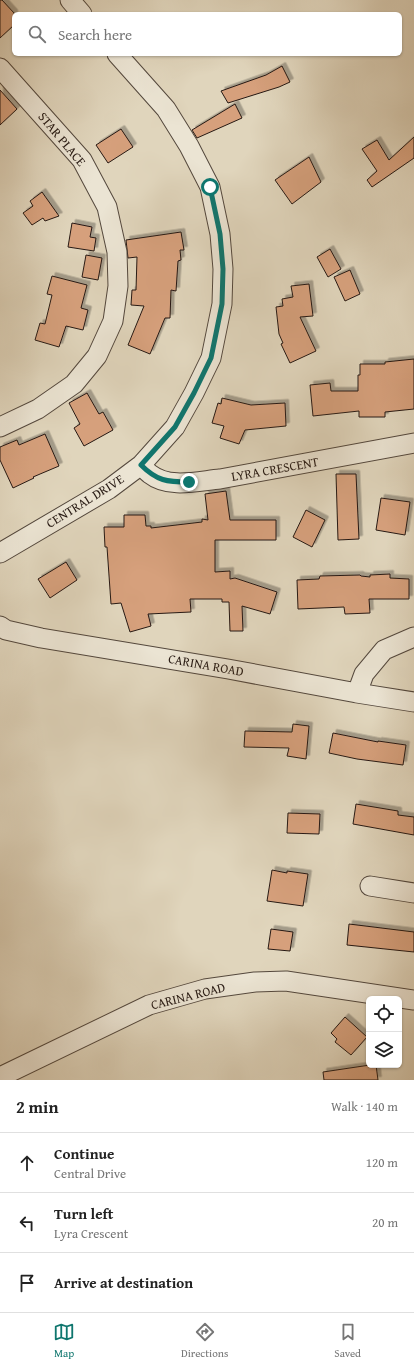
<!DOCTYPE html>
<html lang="en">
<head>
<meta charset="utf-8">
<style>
  body { margin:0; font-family:"Gentium Book Plus",serif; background:#f6f6f6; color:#222 }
  .controls { position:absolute; right:12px; bottom:12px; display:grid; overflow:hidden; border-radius:6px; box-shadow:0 1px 3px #0004 }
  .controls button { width:36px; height:36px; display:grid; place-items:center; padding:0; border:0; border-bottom:1px solid #e0e0e0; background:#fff; color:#222; font:20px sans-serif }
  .stop { position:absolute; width:12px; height:12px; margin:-9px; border:3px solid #0f766e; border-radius:50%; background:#fff }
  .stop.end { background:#0f766e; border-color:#fff; box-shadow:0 1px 4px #0008 }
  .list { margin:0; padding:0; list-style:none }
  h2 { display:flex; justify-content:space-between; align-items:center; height:52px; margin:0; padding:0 16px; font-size:17px }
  h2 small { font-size:13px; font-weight:400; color:#767676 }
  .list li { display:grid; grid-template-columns:26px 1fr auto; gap:12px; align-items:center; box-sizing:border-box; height:60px; padding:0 16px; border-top:1px solid #e0e0e0 }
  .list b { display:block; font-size:15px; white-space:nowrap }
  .list p { margin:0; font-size:13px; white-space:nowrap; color:#767676 }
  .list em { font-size:13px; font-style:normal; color:#767676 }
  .icon { flex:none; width:22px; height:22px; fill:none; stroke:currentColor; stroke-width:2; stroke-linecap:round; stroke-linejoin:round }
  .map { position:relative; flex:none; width:414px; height:1080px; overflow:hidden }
  .search { position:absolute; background:#fff; box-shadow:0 1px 3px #0004; left:12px; right:12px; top:12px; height:44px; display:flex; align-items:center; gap:10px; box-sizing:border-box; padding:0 14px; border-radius:6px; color:#767676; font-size:15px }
  .sheet { height:232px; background:#fff }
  nav { display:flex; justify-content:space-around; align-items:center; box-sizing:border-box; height:56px; border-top:1px solid #e0e0e0; background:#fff; font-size:11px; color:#767676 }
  nav a { display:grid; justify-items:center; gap:2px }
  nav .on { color:#0f766e }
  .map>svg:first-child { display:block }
</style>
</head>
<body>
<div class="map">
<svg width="414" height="1080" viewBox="0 0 414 1080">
  <defs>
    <filter id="shadow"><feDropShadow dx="3.5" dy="-3.5" stdDeviation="0" flood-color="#0004"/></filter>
  </defs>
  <rect width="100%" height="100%" fill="#e0d5bc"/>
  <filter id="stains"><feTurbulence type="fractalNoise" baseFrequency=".005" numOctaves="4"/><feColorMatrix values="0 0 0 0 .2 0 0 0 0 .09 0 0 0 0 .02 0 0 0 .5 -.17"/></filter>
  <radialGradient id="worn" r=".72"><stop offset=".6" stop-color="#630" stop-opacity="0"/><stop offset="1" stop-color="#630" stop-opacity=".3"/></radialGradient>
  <!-- building -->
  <path fill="#d6a07c" stroke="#261913" filter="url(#shadow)" d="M 0,0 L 2,0 L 14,13 L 14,25 L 0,38 Z
    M 282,66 L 290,82 L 279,87 L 228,103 L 221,91 L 266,75 Z
    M 0,90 L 17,109 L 0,125 Z
    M 235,104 L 242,118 L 197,138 L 192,130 Z
    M 121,129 L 133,147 L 108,163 L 96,145 Z
    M 414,137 L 414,158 L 372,187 L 367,180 L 377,171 L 362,149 L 377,140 L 389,160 Z
    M 309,157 L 321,182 L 292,204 L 275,180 Z
    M 42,192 L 59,216 L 45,221 L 43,218 L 32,225 L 23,213 L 33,206 L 30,201 Z
    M 72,223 L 92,227 L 90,237 L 96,238 L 94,251 L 68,247 Z
    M 181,232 L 184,250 L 180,250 L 181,260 L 178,261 L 176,291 L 171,290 L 170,318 L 165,318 L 150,354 L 128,345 L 144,306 L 131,305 L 132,290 L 136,290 L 137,257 L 128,258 L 126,240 Z
    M 330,249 L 341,269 L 328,277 L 317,257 Z
    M 86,255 L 102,258 L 98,280 L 82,277 Z
    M 350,270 L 360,294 L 345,301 L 334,277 Z
    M 52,276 L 87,285 L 81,308 L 88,310 L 83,330 L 66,326 L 59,347 L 35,340 L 40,323 L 45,324 L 52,295 L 47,294 Z
    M 309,284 L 313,316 L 300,317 L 316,351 L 290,363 L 281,344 L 283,343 L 279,334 L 276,307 L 283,306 L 282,299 L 293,297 L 291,286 Z
    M 414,359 L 414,409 L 385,412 L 385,417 L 359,417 L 359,411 L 313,416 L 310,385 L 330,383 L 331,391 L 358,391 L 358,375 L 360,375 L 360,364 L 385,364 L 385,362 Z
    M 87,393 L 99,414 L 103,412 L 113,430 L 84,446 L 74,428 L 80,424 L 69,403 Z
    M 222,398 L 251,405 L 285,403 L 286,426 L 245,430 L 239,444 L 220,438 L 224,426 L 212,423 L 218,403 L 221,404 Z
    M 45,434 L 59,466 L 33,477 L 34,478 L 13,488 L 0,460 L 0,447 L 17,440 L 19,445 Z
    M 336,474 L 356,474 L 359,539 L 338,540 Z
    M 226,491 L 230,520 L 276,520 L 276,540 L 215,540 L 215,572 L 230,571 L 230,579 L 235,578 L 277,592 L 270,614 L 242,606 L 243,631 L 230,631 L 229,602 L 222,602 L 222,599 L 190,599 L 191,612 L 148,614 L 151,626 L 130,632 L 121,603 L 111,604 L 107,547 L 105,547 L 104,527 L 124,527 L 124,515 L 145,515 L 146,526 L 151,526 L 151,528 L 202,522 L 202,519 L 208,520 L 205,494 Z
    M 381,498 L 410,502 L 405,535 L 376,530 Z
    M 306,510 L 325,520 L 312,547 L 293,537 Z
    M 66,562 L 77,580 L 50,598 L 38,579 Z
    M 390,574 L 390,578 L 409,579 L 409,599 L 369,599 L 370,613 L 345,614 L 344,607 L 298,609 L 297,580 L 319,579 L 320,576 L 360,575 L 361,576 L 370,577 L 370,575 Z
    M 293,724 L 309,726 L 306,759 L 287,756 L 289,748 L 244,747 L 245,731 L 292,732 Z
    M 333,733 L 378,742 L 378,741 L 406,745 L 403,765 L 357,759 L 329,753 Z
    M 356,804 L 398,811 L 398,815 L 414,817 L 414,835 L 353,824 Z
    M 288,813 L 320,814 L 319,834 L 287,833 Z
    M 272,870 L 287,873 L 287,871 L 308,874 L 303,906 L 267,901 Z
    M 349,924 L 414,932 L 414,952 L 347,945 Z
    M 271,929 L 293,932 L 290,951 L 268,949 Z
    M 345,1017 L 367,1037 L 351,1055 L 335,1042 L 337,1039 L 331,1033 Z
    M 370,1065 L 376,1065 L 378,1080 L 324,1080 L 323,1072 Z"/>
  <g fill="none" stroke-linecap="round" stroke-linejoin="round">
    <defs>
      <path id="minor" d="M 70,0 L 82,14
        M 0,68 L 82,160 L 107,207 L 117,252 L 118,286 L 113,321 L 97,356 L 74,384 L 38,409 L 0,427
        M 141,465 C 144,468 147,472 150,474 C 169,489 198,481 220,479 L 414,443
        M 0,553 L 109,489 L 141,465 L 175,427 L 194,393 L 211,358 L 222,304 L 223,269 L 220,234 L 210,187 L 189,146 L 166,109 L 117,54
        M 0,626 L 6,630 L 41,638 L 228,669 L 357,693 L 414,702
        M 357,693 L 364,674 L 384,650 L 414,637
        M 370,886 L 414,893
        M 0,1077 L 149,1005 L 205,989 L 255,982 L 286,981 L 414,1000"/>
    </defs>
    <!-- minor casing -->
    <use href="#minor" stroke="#54483d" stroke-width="21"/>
    <!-- minor -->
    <use href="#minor" stroke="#ebe4d3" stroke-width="19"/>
  </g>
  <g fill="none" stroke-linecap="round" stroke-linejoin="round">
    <!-- route -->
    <path stroke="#0f766e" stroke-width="5" d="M 189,482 C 167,482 157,481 141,465 L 175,427 L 194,393 L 211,358 L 222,304 L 223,269 L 220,234 L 210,187"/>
  </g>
  <g text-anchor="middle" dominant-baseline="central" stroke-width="3" stroke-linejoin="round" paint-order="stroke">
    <!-- street labels -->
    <g font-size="13" fill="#261913" stroke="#ebe4d3">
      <text transform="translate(62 139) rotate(50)">STAR PLACE</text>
      <text transform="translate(275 469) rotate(-10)">LYRA CRESCENT</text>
      <text transform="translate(85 501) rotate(-32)">CENTRAL DRIVE</text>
      <text transform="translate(206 665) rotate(10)">CARINA ROAD</text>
      <text transform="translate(188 996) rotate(-14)">CARINA ROAD</text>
    </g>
  </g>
  <rect width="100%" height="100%" filter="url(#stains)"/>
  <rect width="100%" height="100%" fill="url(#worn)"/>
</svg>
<div class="controls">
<button><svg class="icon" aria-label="locate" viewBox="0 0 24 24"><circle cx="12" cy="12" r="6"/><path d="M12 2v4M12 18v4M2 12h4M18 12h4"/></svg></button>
<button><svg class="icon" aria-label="layers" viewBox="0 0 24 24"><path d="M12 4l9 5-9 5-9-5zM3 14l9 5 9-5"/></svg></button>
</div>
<div class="stop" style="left:210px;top:187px"></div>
<div class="stop end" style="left:189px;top:482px"></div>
<div class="search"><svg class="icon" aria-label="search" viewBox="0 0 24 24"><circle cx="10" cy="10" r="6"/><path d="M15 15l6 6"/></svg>Search here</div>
</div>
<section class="sheet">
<h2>2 min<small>Walk · 140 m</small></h2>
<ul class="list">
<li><svg class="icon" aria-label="ahead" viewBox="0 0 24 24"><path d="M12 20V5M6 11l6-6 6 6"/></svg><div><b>Continue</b><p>Central Drive</p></div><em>120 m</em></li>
<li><svg class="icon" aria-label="left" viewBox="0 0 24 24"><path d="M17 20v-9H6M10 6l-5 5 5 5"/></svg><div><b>Turn left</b><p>Lyra Crescent</p></div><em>20 m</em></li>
<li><svg class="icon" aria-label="arrive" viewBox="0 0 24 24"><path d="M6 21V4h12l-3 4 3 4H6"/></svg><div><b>Arrive at destination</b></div></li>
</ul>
</section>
<nav>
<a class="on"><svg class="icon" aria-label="map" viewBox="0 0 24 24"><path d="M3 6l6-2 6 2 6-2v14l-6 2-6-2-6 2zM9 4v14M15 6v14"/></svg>Map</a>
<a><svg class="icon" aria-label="directions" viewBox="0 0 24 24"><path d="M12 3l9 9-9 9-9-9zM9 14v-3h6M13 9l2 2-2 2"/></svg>Directions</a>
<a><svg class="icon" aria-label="saved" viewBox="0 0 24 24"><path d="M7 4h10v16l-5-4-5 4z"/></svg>Saved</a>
</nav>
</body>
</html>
